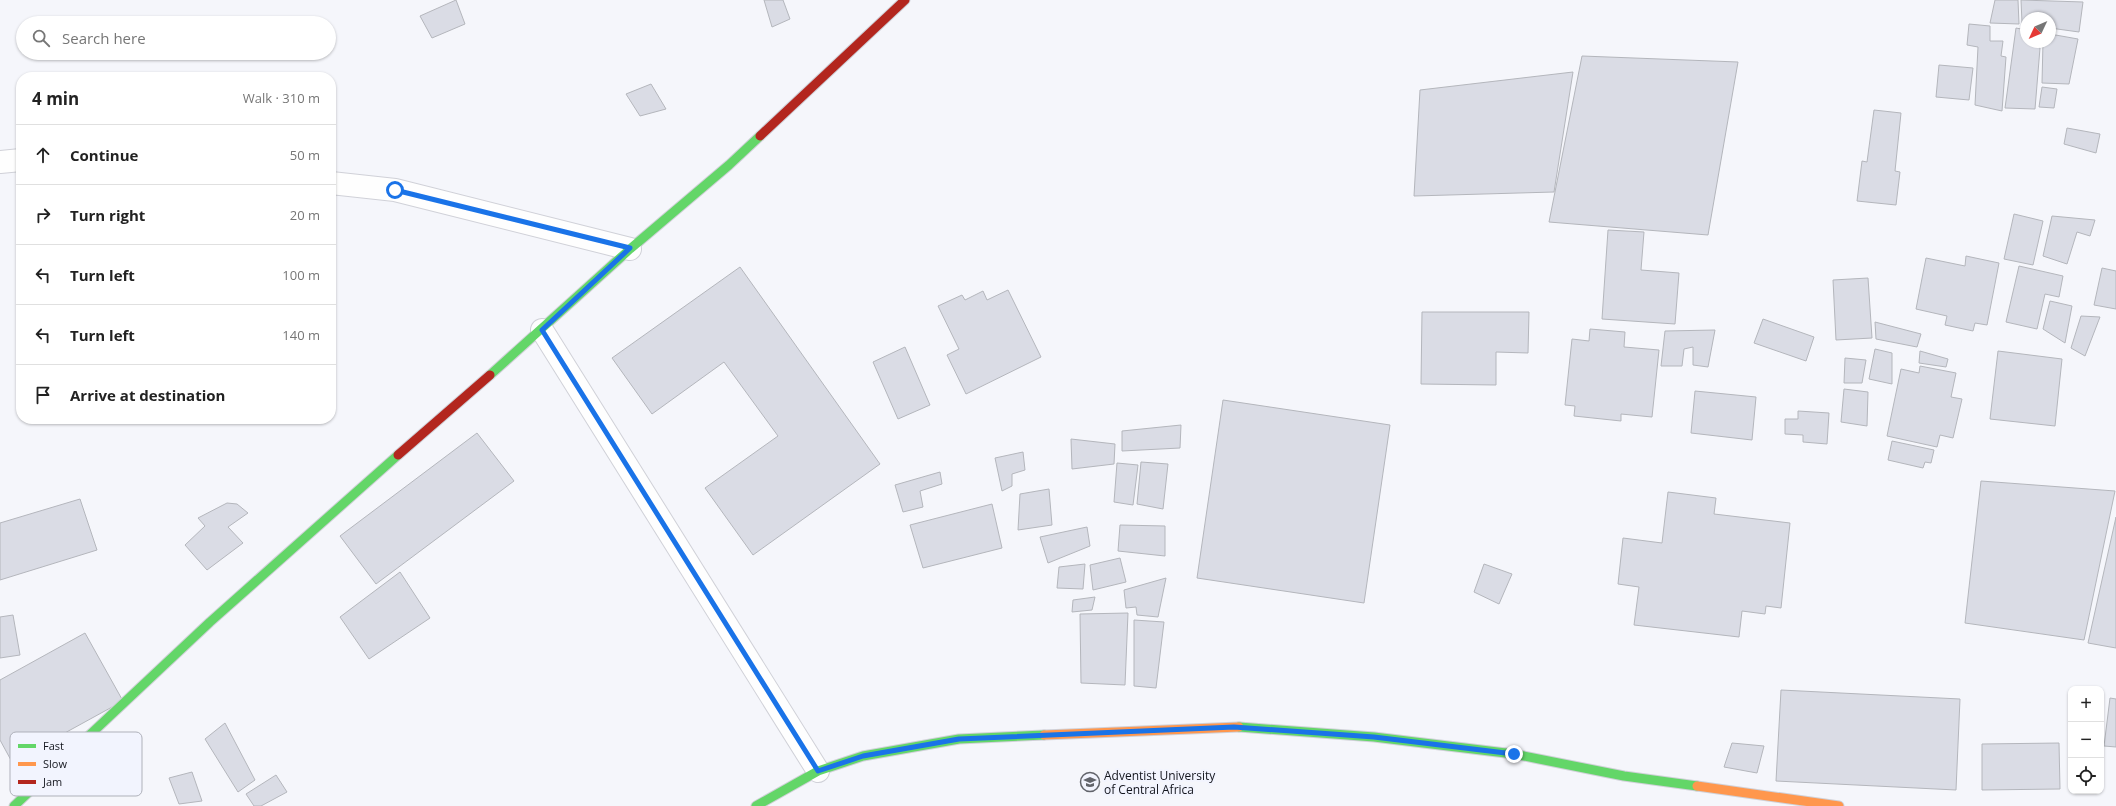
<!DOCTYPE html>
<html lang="en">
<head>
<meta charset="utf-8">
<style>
  body { margin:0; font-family:"Open Sans",sans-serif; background:#f2f2f2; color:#222 }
  .controls { position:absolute; right:12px; bottom:12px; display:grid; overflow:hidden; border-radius:8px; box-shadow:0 1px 3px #0004 }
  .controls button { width:36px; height:36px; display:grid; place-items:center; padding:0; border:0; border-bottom:1px solid #e0e0e0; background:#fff; color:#222; font:20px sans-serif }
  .compass { position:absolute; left:2020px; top:12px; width:36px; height:36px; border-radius:50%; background:#fff; box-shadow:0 1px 3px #0004; rotate:226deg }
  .stop { position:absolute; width:12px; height:12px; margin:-9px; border:3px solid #1a73e8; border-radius:50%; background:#fff }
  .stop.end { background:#1a73e8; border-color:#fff; box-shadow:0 1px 4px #0008 }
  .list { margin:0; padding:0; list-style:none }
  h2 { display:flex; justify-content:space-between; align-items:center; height:52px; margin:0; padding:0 16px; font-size:17px }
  h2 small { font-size:13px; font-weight:400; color:#767676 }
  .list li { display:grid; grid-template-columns:26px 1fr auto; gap:12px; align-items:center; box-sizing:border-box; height:60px; padding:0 16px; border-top:1px solid #e0e0e0 }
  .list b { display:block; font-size:15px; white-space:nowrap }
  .list em { font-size:13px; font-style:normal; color:#767676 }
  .icon { flex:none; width:22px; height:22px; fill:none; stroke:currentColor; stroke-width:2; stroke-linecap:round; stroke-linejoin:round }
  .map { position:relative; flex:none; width:2116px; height:806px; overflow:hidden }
  .search { position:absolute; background:#fff; box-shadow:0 1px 3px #0004; left:16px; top:16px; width:320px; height:44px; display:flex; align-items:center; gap:10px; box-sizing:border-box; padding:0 14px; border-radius:22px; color:#767676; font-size:15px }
  .panel { position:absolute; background:#fff; box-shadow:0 1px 3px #0004; left:16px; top:72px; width:320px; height:352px; border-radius:16px }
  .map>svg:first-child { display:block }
</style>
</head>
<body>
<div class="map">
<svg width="2116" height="806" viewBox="0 0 2116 806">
  <rect width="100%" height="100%" fill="#f5f6fb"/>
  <!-- building -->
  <path fill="#dadce5" stroke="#b4b6bc" d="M 456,0 L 465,24 L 432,38 L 420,16 Z
    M 764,0 L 783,0 L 790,19 L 772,27 Z
    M 1995,0 L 2018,0 L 2019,24 L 1990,23 Z
    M 2021,0 L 2083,2 L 2079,32 L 2050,28 L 2050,18 L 2026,18 L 2026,24 L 2022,23 Z
    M 1969,24 L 1990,26 L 1990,41 L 2003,41 L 2001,56 L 2006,57 L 2002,111 L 1975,105 L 1978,47 L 1967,45 Z
    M 2016,28 L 2026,30 L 2026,42 L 2033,42 L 2040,48 L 2035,109 L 2005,108 Z
    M 2050,34 L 2078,39 L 2069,84 L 2042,83 L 2043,42 L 2050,42 Z
    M 1582,56 L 1738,62 L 1708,235 L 1549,222 Z
    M 1939,65 L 1973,68 L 1969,100 L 1936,97 Z
    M 1573,72 L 1554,192 L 1414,196 L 1420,90 Z
    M 651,84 L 666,109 L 640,116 L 626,94 Z
    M 2042,87 L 2057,89 L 2054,108 L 2039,107 Z
    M 1874,110 L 1901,113 L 1895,171 L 1900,172 L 1896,205 L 1857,201 L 1862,161 L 1867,162 Z
    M 2067,128 L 2100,134 L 2096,153 L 2064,144 Z
    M 2014,214 L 2043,221 L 2033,265 L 2004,259 Z
    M 2052,216 L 2095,220 L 2090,236 L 2077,232 L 2067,264 L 2043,256 Z
    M 1608,230 L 1644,232 L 1641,270 L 1679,273 L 1675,324 L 1602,319 Z
    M 1966,256 L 1999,263 L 1987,325 L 1975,323 L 1973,331 L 1945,325 L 1947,316 L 1916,309 L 1926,258 L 1965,266 Z
    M 2019,266 L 2063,276 L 2059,297 L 2045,294 L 2037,329 L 2006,322 Z
    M 740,267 L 880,464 L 753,555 L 705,488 L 778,436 L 724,362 L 652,414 L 612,358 Z
    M 2102,268 L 2116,271 L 2116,309 L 2094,305 Z
    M 1868,278 L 1872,338 L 1836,340 L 1833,280 Z
    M 1008,290 L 1041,357 L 966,394 L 947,355 L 959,349 L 938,306 L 962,295 L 965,300 L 983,291 L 987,300 Z
    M 2050,301 L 2072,306 L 2065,343 L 2043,329 Z
    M 1422,312 L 1529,312 L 1528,353 L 1496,352 L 1496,385 L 1421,384 Z
    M 2081,316 L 2100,317 L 2085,356 L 2071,348 Z
    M 1763,319 L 1814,337 L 1806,361 L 1754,343 Z
    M 1875,322 L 1921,334 L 1917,347 L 1876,339 Z
    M 1590,329 L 1625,332 L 1624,347 L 1659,350 L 1652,417 L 1621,414 L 1621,421 L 1574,416 L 1575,406 L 1565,405 L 1572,339 L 1589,341 Z
    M 1715,330 L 1708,367 L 1693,365 L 1693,347 L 1684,349 L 1682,366 L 1661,366 L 1665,331 Z
    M 905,347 L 930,405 L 898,419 L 873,362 Z
    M 1875,349 L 1892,353 L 1892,384 L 1869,379 Z
    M 1920,351 L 1948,359 L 1946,367 L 1919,363 Z
    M 1998,351 L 2062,359 L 2055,426 L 1990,419 Z
    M 1845,358 L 1866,360 L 1862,383 L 1844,383 Z
    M 1920,366 L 1956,373 L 1951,397 L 1962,399 L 1953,438 L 1940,435 L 1937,447 L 1887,436 L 1901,369 L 1919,373 Z
    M 1844,389 L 1868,392 L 1867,426 L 1841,422 Z
    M 1695,391 L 1756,397 L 1752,440 L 1691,433 Z
    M 1223,400 L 1390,425 L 1364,603 L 1197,578 Z
    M 1798,411 L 1829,413 L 1827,444 L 1803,442 L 1803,435 L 1785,434 L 1785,419 L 1798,419 Z
    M 1181,425 L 1180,448 L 1122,451 L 1122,431 Z
    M 477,433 L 514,481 L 376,584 L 340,536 Z
    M 1071,439 L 1115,444 L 1114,464 L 1072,469 Z
    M 1892,441 L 1934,450 L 1931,463 L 1925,462 L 1923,468 L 1888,460 Z
    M 1023,452 L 1025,470 L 1012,474 L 1012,486 L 1002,491 L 995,458 Z
    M 1141,462 L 1168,464 L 1163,509 L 1137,504 Z
    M 1117,463 L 1138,465 L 1133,505 L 1114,502 Z
    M 940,472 L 942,484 L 920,491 L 923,507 L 903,512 L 895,485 Z
    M 1981,481 L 2115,491 L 2084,640 L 1965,623 Z
    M 1049,489 L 1052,525 L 1018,530 L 1020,494 Z
    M 1668,492 L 1716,498 L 1714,514 L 1790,523 L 1781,608 L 1766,606 L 1765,614 L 1742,611 L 1739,637 L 1634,625 L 1639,587 L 1618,584 L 1623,538 L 1662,543 Z
    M 80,499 L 97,550 L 0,580 L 0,523 Z
    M 227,503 L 237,504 L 248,513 L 228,527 L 243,543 L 207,570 L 185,545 L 205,526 L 198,518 Z
    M 992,504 L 1002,548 L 923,568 L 910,525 Z
    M 2116,517 L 2116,648 L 2088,643 Z
    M 1120,525 L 1165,526 L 1165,556 L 1118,551 Z
    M 1087,527 L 1090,546 L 1048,563 L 1040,537 Z
    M 1120,558 L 1126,582 L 1093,590 L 1090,565 Z
    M 1085,564 L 1083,589 L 1057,588 L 1059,567 Z
    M 1484,564 L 1512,574 L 1499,604 L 1474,592 Z
    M 400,572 L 430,618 L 369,659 L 340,617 Z
    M 1166,578 L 1158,617 L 1137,615 L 1136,607 L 1126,608 L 1124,590 Z
    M 1095,597 L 1092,610 L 1072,612 L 1073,600 Z
    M 1128,613 L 1125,685 L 1081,683 L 1080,614 Z
    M 13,615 L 20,655 L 0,658 L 0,617 Z
    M 1134,620 L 1164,622 L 1156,688 L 1134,686 Z
    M 85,633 L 123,701 L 12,762 L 0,740 L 0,680 Z
    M 1781,690 L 1960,699 L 1956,790 L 1776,781 Z
    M 2110,698 L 2116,699 L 2116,747 L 2104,746 Z
    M 225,723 L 255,780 L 238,792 L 205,739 Z
    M 1732,743 L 1764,746 L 1757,773 L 1724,767 Z
    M 2059,743 L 2060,789 L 1982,790 L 1982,744 Z
    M 192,772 L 202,801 L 179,804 L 169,778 Z
    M 276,775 L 287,792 L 261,806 L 254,806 L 246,794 Z"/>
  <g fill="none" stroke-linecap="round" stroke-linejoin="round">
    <defs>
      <path id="street" d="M 0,162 L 21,160
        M 331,183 L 395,190 L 630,249
        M 542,330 L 818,771"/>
      <path id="fast" d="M 490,375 L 630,249 L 729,165 L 760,136
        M 1239,727 L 1374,737 L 1514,754 L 1624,776 L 1697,786
        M 14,806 L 210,622 L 398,455
        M 756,806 L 818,771 L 863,756 L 959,739 L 1044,735"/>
      <path id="slow" d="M 1044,735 L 1239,727
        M 1697,786 L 1839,806"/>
      <path id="jam" d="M 760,136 L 905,0
        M 398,455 L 490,375"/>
    </defs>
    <!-- street casing -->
    <use href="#street" stroke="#d0d1d8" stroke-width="24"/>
    <!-- fast casing -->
    <use href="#fast" stroke="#d0d1d8" stroke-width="11"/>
    <!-- slow casing -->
    <use href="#slow" stroke="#d0d1d8" stroke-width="11"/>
    <!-- jam casing -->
    <use href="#jam" stroke="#d0d1d8" stroke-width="11"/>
    <!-- street -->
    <use href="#street" stroke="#fefefe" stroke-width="22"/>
    <!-- fast -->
    <use href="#fast" stroke="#63d668" stroke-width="9"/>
    <!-- slow -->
    <use href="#slow" stroke="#ff974d" stroke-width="9"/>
    <!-- jam -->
    <use href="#jam" stroke="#b3261e" stroke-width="9"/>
  </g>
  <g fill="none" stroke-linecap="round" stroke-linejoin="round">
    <!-- route -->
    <path stroke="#1a73e8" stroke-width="5" d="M 395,190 L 630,248 L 542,330 L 818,771 L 863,756 L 959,739 L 1234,727 L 1374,737 L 1514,754"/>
  </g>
  <!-- icons -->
  <defs>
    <symbol id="university-ring" viewBox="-11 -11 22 22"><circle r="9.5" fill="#f2f4fe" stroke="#62646b" stroke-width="1.5"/><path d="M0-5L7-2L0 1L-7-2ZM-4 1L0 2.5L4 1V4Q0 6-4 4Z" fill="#62646b"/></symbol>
  </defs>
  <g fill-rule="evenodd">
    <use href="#university-ring" x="1079" y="771" width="22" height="22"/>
  </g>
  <g text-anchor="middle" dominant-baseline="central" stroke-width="4" stroke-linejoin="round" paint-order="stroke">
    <!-- poi labels -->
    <g font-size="12" fill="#13151d" stroke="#f2f4fe" text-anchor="start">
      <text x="1104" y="775">Adventist University<tspan x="1104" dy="14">of Central Africa</tspan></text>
    </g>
  </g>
  <!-- legend -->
  <rect x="10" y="732" width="132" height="64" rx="6" fill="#f2f4fe" stroke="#afb1ba" stroke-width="1"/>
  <rect x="18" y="744" width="18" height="4" fill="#63d668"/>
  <rect x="18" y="762" width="18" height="4" fill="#ff974d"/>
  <rect x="18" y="780" width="18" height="4" fill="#b3261e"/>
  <g font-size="11" fill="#13151d">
    <text x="43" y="750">Fast</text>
    <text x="43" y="768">Slow</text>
    <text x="43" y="786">Jam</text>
  </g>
</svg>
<div class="controls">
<button>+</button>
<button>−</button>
<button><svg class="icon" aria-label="locate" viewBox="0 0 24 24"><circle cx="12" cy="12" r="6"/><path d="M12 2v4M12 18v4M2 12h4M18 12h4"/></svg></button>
</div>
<svg class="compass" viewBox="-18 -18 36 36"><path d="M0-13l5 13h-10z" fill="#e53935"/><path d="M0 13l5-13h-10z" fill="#767676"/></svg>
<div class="stop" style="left:395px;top:190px"></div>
<div class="stop end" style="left:1514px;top:754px"></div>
<div class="search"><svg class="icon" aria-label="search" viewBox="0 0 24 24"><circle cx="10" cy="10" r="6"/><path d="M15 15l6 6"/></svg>Search here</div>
<section class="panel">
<h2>4 min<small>Walk · 310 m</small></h2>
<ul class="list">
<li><svg class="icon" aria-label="ahead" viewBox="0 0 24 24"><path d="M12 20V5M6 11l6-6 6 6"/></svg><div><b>Continue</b></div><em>50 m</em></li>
<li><svg class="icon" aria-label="right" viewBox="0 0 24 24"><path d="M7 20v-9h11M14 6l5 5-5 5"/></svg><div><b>Turn right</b></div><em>20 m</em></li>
<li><svg class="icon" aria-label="left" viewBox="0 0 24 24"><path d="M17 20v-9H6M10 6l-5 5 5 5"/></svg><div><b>Turn left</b></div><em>100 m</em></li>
<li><svg class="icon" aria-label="left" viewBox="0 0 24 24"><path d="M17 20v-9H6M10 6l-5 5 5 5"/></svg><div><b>Turn left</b></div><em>140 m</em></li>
<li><svg class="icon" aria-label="arrive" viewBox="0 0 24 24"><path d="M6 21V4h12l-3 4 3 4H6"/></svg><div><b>Arrive at destination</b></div></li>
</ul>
</section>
</div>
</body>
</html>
